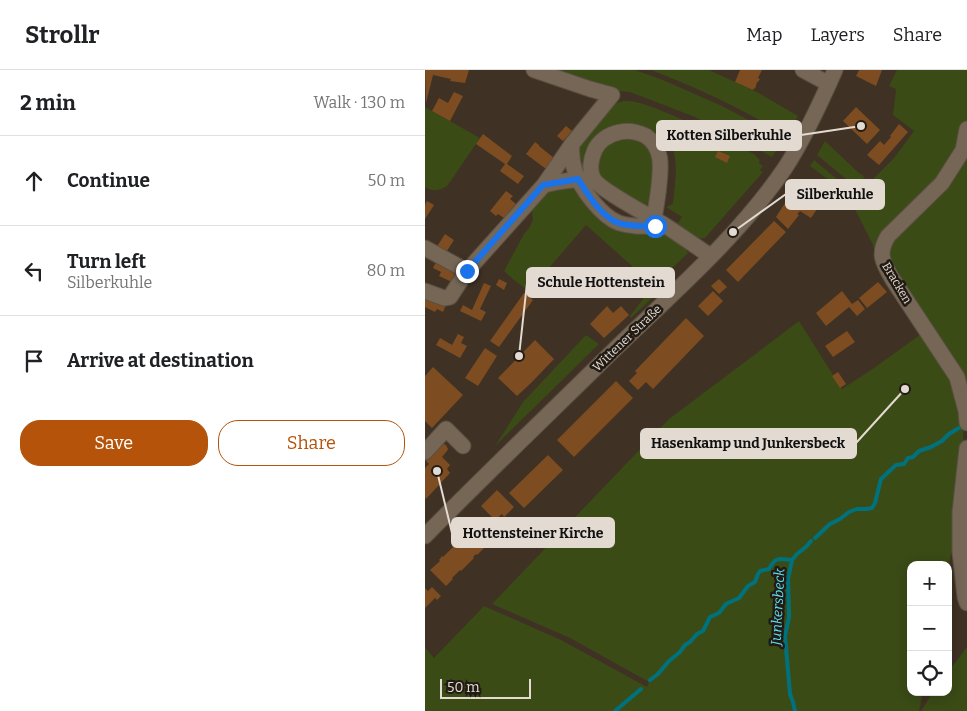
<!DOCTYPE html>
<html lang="en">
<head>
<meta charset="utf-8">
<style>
  body { margin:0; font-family:Bitter,serif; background:#f2f2f2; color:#202124 }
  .controls { position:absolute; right:15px; bottom:15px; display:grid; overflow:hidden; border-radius:10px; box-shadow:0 2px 12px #0003 }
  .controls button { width:45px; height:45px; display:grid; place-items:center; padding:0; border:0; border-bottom:1px solid #e0e0e0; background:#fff; color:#202124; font:25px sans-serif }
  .scale { position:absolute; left:15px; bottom:12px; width:91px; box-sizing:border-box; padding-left:5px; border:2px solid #e3dad1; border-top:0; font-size:14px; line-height:18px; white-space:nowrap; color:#e3dad1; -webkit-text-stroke:4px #211b14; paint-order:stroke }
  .stop { position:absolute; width:15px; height:15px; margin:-11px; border:4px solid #1a73e8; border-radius:50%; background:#fff }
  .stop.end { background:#1a73e8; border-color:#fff; box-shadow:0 1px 5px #0008 }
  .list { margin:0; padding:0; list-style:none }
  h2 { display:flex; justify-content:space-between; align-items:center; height:65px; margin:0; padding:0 20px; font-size:21px }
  h2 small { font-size:16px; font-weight:400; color:#757577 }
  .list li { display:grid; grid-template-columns:32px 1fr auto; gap:15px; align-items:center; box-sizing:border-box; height:90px; padding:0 20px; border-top:1px solid #e0e0e0 }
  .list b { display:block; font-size:19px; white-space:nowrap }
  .list p { margin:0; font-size:16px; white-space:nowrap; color:#757577 }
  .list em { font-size:16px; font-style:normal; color:#757577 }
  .actions { display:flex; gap:10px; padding:15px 20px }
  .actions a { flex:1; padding:11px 0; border:1px solid #b45309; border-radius:20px; text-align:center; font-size:18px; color:#b45309 }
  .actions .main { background:#b45309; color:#fff }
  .icon { flex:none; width:28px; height:28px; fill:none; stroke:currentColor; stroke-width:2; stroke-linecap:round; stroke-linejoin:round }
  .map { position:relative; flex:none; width:542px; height:641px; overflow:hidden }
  header { display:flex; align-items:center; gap:30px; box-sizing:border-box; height:70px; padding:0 25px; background:#fff; border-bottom:1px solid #e0e0e0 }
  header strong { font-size:24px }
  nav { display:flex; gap:28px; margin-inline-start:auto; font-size:18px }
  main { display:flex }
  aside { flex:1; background:#fff }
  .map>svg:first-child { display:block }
</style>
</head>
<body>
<header>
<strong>Strollr</strong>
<nav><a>Map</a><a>Layers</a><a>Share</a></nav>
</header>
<main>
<aside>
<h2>2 min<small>Walk · 130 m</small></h2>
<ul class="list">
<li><svg class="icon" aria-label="ahead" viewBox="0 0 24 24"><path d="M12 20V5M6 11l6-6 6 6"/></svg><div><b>Continue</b></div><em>50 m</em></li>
<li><svg class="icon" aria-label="left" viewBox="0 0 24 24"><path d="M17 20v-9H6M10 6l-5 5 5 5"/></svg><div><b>Turn left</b><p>Silberkuhle</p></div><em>80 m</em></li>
<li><svg class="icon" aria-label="arrive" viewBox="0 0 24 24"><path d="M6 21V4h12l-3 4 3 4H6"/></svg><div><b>Arrive at destination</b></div></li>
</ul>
<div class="actions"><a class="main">Save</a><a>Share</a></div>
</aside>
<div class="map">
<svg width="542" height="641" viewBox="0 0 542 641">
  <rect width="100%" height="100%" fill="#3f3123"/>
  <!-- green -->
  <path fill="#3a4b16" d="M 128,0 L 210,0 L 238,10 L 295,35 L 320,48 L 358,70 L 347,87 L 270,47 L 205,22 L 184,20 Z
    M 226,0 L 284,0 L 332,22 L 373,46 L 361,65 C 317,39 273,18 226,0 Z
    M 472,0 L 542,0 L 542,359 L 538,361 L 539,384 L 531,462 L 523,498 L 523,495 L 486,495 L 486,622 L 498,622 L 494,641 L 0,641 L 0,577 L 9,588 L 59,536 L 136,570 L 222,617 L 224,612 L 145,568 L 67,534 L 244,349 L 374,251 L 417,319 L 449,298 L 496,264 L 456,192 L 450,185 L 448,175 L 428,135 L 417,134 L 424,125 L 385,96 L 389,90 L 437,130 L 443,121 L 441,119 L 437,122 L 392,85 L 400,71 L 435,104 L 437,104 L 443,114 L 469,88 L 489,61 L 468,45 L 471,19 L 464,16 Z
    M 198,31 C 215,30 232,39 247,45 C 275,57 302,70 329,84 L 335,90 L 334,93 L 338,96 L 335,100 L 338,102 L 280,168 L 272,169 L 246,149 L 253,153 L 257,147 L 241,137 L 248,134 C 250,107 256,86 240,63 L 231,67 L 196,56 L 159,105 L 157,105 L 152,73 L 182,39 L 189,34 Z
    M 0,37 L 55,68 L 23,115 C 15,121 9,122 0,117 Z
    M 216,68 L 231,87 L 226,129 L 221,137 L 179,112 L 172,100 L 174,82 L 187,69 Z
    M 149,113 L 170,141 L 245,166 L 258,175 L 263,183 L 239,206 L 232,223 L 206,248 L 205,246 L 218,229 L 223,214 L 217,205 L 161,155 L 104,221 L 89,210 L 79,201 L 99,164 L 104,158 L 108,150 L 107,143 L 108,135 L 126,118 Z
    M 161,265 L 174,274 L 70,376 L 98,332 Z
    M 542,577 L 542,641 L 496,641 L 508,622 L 523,622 L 523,602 Z"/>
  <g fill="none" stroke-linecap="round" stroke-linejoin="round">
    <!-- stream -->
    <path stroke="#00727e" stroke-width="4" d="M 390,468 L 405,454 L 415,449 L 424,442 L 432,439 L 441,439 L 447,438 L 450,433 L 456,409 L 471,395 L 479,394 L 483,388 L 488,387 L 494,381 L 506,377 L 517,371 L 524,364 L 537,356
      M 225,610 L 233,604 L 244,591 L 255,582 L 260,575 L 265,572 L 272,564 L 278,561 L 285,547 L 294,543 L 301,534 L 314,528 L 323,516 L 330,512 L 333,504 L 335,501 L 344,499 C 351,486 354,489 367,490
      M 190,641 L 216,619
      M 370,641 L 368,632 L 365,624 L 360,566 L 364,547 L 363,509 L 367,490 L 372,484 L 382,476 L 386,471"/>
  </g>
  <!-- building -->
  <path fill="#7d4d21" d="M 0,0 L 44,0 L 40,13 L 25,11 L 26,9 L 8,5 L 1,33 Z
    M 315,0 L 337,0 L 333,8 L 335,9 L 333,12 L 332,12 L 330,19 L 329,18 L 328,20 L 310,12 Z
    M 434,0 L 457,0 L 451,16 L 431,6 Z
    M 29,22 L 38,26 L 25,51 L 7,41 L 14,28 L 23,33 Z
    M 431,37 L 455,60 L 442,74 L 418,51 Z
    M 474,54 L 483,62 L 454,95 L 442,85 L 455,71 L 459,75 L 466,67 L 465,66 Z
    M 141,56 L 147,61 L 138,71 L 132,66 Z
    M 58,64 L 87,86 L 82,94 L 99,106 L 93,114 L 75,101 L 80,94 L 51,74 Z
    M 110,72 L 114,75 L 114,76 L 129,88 L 121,99 L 101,84 Z
    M 293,81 L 305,86 L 302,93 L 290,87 Z
    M 376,112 L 392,122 L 395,117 L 414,129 L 410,134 L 400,127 L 386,148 L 375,141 L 372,144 L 374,145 L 363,159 L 351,147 L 373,113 Z
    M 81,121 L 88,126 L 85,129 L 91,134 L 79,148 L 73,144 L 71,146 L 65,141 Z
    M 2,131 L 9,135 L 0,149 L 0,135 Z
    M 349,151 L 361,162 L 313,212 L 301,200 Z
    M 20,164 L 29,170 L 20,184 L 11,178 Z
    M 12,190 L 37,203 L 29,213 L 14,206 L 16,202 L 8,198 Z
    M 74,209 L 82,213 L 79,220 L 71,215 Z
    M 294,209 L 302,217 L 294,224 L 286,216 Z
    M 453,212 L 462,222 L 442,238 L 434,228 Z
    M 59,213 L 66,216 L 55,239 L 61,242 L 56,251 L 35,241 L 38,235 L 47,240 Z
    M 288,221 L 298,231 L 283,246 L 273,236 Z
    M 417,221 L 427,234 L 433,230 L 440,239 L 432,246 L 424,237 L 401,256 L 391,243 Z
    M 99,223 L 108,230 L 74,277 L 65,271 Z
    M 0,224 L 21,235 L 18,242 L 12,239 L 10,242 L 0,237 Z
    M 182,236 L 188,243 L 196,236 L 204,245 L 179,268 L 165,254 Z
    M 261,248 L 279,266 L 228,319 L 221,312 L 213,320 L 204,311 L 212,303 L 210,301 Z
    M 422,261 L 430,272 L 408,287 L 400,276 Z
    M 33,264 L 39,267 L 36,273 L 42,276 L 35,288 L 11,275 L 15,268 L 27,275 Z
    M 110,270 L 129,289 L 106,313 L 92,326 L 73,308 Z
    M 60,278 L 72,286 L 53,316 L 40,308 Z
    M 8,297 L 38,325 L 7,358 L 0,351 L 0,306 Z
    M 413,302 L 421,314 L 415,318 L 407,306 Z
    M 191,311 L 208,328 L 149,387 L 132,370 Z
    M 19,374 L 21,375 L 23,379 L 22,381 L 17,387 L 25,395 L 22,399 L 25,403 L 1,429 L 0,427 L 0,398 L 4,394 L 1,391 L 15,375 Z
    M 123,385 L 138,400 L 99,438 L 84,423 Z
    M 72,420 L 89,437 L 79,447 L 77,444 L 70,450 L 56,436 Z
    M 55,451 L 71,466 L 64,473 L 63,472 L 60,475 L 61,476 L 52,485 L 51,484 L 48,487 L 49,488 L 36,501 L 35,500 L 27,508 L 28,509 L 21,516 L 5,500 L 15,491 L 14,490 L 17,486 L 18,487 L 39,466 L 39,465 Z
    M 7,517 L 16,526 L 12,530 L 10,528 L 0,538 L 0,518 L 3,521 Z"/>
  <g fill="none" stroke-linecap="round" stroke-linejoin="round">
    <defs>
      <path id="minor" d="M 109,0 L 165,19 L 187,25 L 147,74 L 119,115
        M 378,0 L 404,14
        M 542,59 L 538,80 L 517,113 L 463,166 C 452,184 458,193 468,210 L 532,307 L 541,341 L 542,353
        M 147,74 C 146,83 147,92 150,101 C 155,118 177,147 194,153 C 209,158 225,156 240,156
        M 229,149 C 231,137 233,126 234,115 C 236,96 238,78 221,66 C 213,62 204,60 195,62 C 184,64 173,71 169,82 C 166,89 164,100 168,108 C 174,120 227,147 241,156 C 256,166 271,176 285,186
        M 0,178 L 42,201
        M 0,221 L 19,228 L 25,227 L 42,201 L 119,115 C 135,111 151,109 168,109
        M 542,378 L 535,442 L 535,482 L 540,527 L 542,533
        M 0,382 L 21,359 L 38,376
        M 0,466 C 62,403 126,342 189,280 C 249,222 313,167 360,98 C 379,69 396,32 410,0"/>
    </defs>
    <!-- minor casing -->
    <use href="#minor" stroke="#5a4f42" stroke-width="17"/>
    <!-- minor -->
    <use href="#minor" stroke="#756656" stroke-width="15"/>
  </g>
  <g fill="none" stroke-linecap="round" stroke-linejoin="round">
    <!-- route -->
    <path stroke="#1a73e8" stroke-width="6" d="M 42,201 L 118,115 L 153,109 C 163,124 174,144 191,152 C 203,157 218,156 230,156"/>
  </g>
  <g text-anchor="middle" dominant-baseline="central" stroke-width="5" stroke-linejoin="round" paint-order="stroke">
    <!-- street labels -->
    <g font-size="12" fill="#e3dad1" stroke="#211b14">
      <text transform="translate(472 213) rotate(59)">Bracken</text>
      <text transform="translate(202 268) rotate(-44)">Wittener Straße</text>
    </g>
    <!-- water labels -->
    <g font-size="14" font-style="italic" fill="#5be1f2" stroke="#211b14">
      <text transform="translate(353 537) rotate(-87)">Junkersbeck</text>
    </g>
  </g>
  <!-- callouts -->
  <path fill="none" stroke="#e3dad1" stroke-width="2" d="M436 56L376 65M308 162L361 124M94 286L102 213M480 319L431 373M12 401L27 463"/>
  <g fill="#e3dad1" stroke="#211b14" stroke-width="2">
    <circle cx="436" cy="56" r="5"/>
    <circle cx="308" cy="162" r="5"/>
    <circle cx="94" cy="286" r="5"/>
    <circle cx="480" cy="319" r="5"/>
    <circle cx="12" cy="401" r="5"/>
  </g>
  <g fill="#e3dad1" stroke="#e3dad1" stroke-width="2">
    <rect x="232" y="51" width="144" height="29" rx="5"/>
    <rect x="361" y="110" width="98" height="29" rx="5"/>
    <rect x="102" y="198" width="147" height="29" rx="5"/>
    <rect x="216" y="359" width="215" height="29" rx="5"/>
    <rect x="27" y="448" width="162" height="29" rx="5"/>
  </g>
  <g font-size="14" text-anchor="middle" font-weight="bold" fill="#111">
    <text x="304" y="70">Kotten Silberkuhle</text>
    <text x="410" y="129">Silberkuhle</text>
    <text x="176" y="217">Schule Hottenstein</text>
    <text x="323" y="378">Hasenkamp und Junkersbeck</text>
    <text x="108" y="468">Hottensteiner Kirche</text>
  </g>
</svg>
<div class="controls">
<button>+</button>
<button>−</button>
<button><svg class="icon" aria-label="locate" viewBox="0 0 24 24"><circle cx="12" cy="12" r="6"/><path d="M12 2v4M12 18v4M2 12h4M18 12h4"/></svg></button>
</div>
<div class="scale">50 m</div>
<div class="stop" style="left:230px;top:156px"></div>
<div class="stop end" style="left:42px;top:201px"></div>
</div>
</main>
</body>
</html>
